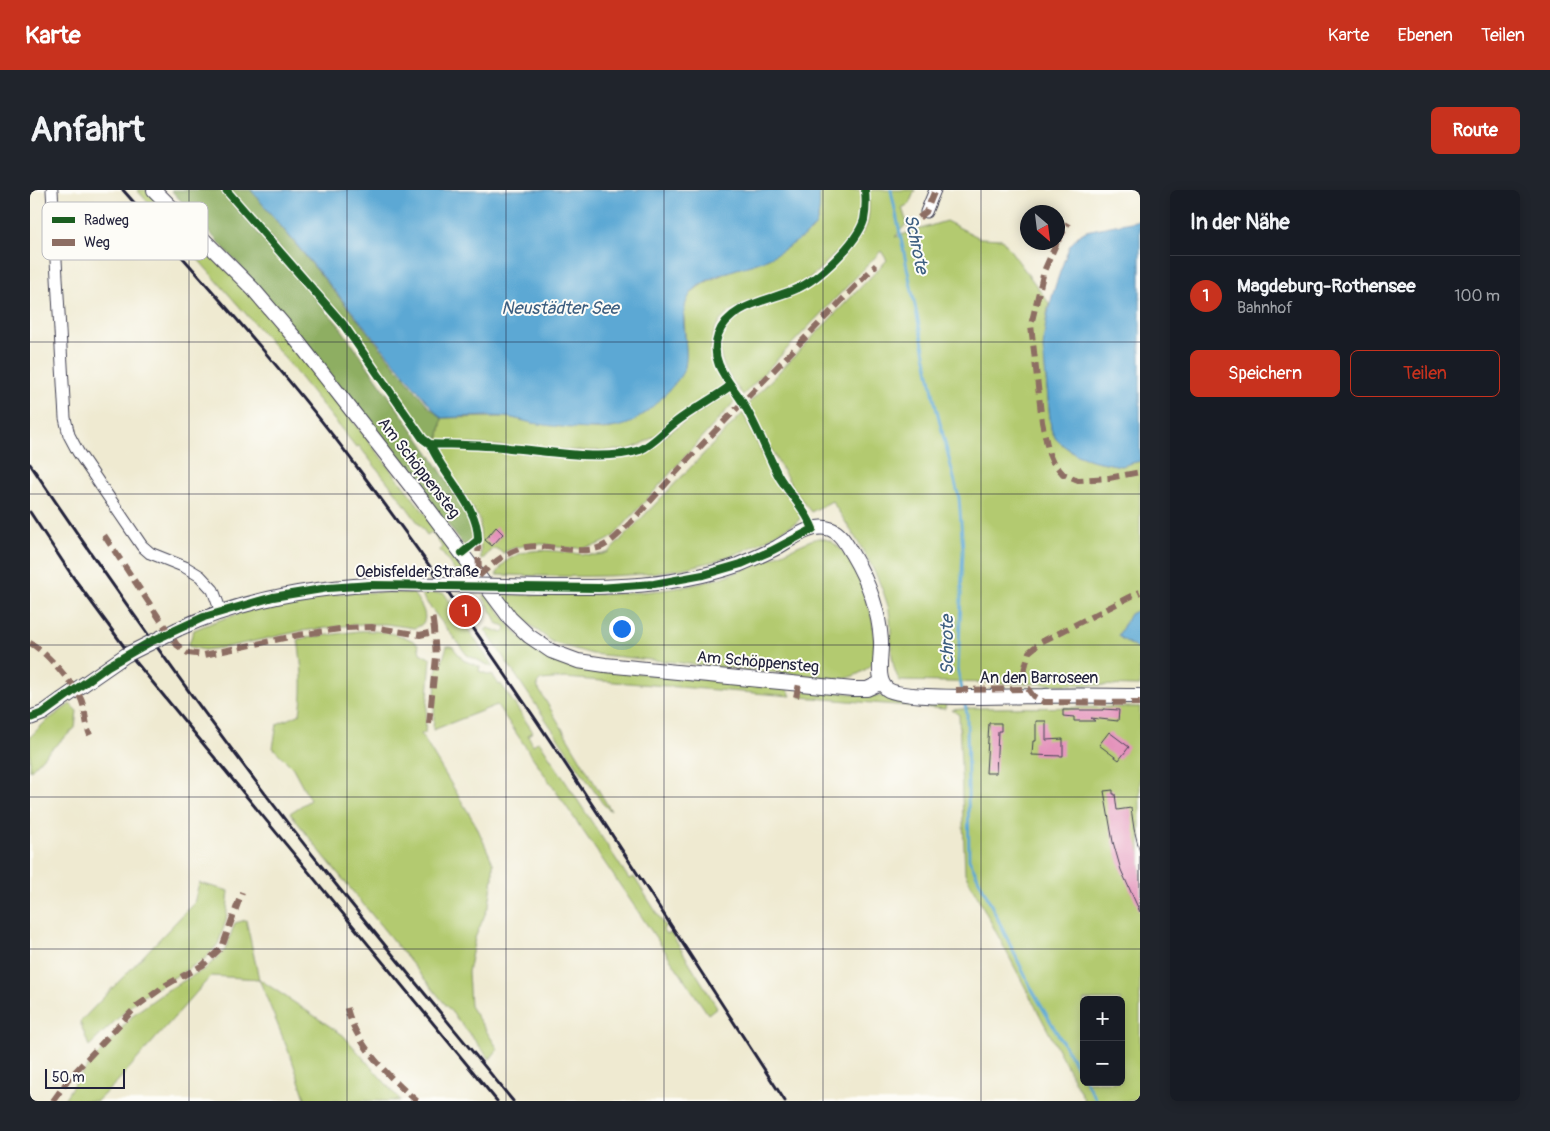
<!DOCTYPE html>
<html lang="de">
<head>
<meta charset="utf-8">
<style>
  body { margin:0; font-family:Pangolin,sans-serif; background:#20242c; color:#f1f3f6 }
  .controls { position:absolute; right:15px; bottom:15px; display:grid; overflow:hidden; border-radius:8px; box-shadow:0 2px 12px #0003 }
  .controls button { width:45px; height:45px; display:grid; place-items:center; padding:0; border:0; border-bottom:1px solid #363941; background:#171b24; color:#f1f3f6; font:25px sans-serif }
  .compass { position:absolute; left:990px; top:15px; width:45px; height:45px; border-radius:50%; background:#171b24; box-shadow:0 2px 12px #0003; rotate:152deg }
  .scale { position:absolute; left:15px; bottom:12px; width:80px; box-sizing:border-box; padding-left:5px; border:2px solid #22223b; border-top:0; font-size:14px; line-height:18px; white-space:nowrap; color:#22223b; -webkit-text-stroke:4px #fdfcf7; paint-order:stroke }
  .you { position:absolute; left:591px; top:438px; width:18px; height:18px; margin:-12px; border:4px solid #fff; border-radius:50%; background:#1a73e8; box-shadow:0 0 0 8px #1a73e833 }
  .badge { display:grid; place-items:center; width:32px; height:32px; border-radius:50%; background:#c8321e; color:#fff; font-size:16px; font-weight:700 }
  .pin { position:absolute; translate:-50% -50%; border:2px solid #fff; box-shadow:0 1px 5px #0006 }
  .list { margin:0; padding:0; list-style:none }
  h2 { display:flex; justify-content:space-between; align-items:center; height:65px; margin:0; padding:0 20px; font-size:21px }
  h2 small { font-size:16px; font-weight:400; color:#9ea1a6 }
  .list li { display:grid; grid-template-columns:32px 1fr auto; gap:15px; align-items:center; box-sizing:border-box; height:80px; padding:0 20px; border-top:1px solid #363941 }
  .list b { display:block; font-size:19px; white-space:nowrap }
  .list p { margin:0; font-size:16px; white-space:nowrap; color:#9ea1a6 }
  .list em { font-size:16px; font-style:normal; color:#9ea1a6 }
  .actions { display:flex; gap:10px; padding:15px 20px }
  .actions a { flex:1; padding:11px 0; border:1px solid #c8321e; border-radius:8px; text-align:center; font-size:18px; color:#c8321e }
  .actions .main { background:#c8321e; color:#fff }
  .map { position:relative; flex:none; width:1110px; height:911px; overflow:hidden; border-radius:8px }
  header { display:flex; align-items:center; gap:30px; box-sizing:border-box; height:70px; padding:0 25px; background:#c8321e; color:#fff }
  header strong { font-size:24px }
  nav { display:flex; gap:28px; margin-inline-start:auto; font-size:18px }
  .intro { display:flex; align-items:center; justify-content:space-between; box-sizing:border-box; height:120px; padding:0 30px }
  h1 { margin:0; font-size:35px }
  .button { padding:12px 22px; border-radius:8px; background:#c8321e; color:#fff; font-size:18px; font-weight:700 }
  main { display:flex; gap:30px; padding:0 30px }
  aside { flex:1; background:#171b24; border-radius:8px; box-shadow:0 2px 12px #0003 }
  .map>svg:first-child { display:block }
</style>
</head>
<body>
<header>
<strong>Karte</strong>
<nav><a>Karte</a><a>Ebenen</a><a>Teilen</a></nav>
</header>
<div class="intro"><h1>Anfahrt</h1><a class="button">Route</a></div>
<main>
<div class="map">
<svg width="1110" height="911" viewBox="0 0 1110 911">
  <rect width="100%" height="100%" fill="#fdfcf7"/>
  <filter id="ink" filterUnits="userSpaceOnUse"><feTurbulence type="fractalNoise" baseFrequency=".02" numOctaves="2"/><feDisplacementMap in="SourceGraphic" scale="10" xChannelSelector="R" yChannelSelector="G"/><feConvolveMatrix kernelMatrix="1 2 1 2 8 2 1 2 1" color-interpolation-filters="sRGB"/></filter>
  <filter id="wash" filterUnits="userSpaceOnUse"><feTurbulence type="fractalNoise" baseFrequency=".0096" numOctaves="4" result="noise"/><feDisplacementMap in="SourceGraphic" scale="20" xChannelSelector="R" yChannelSelector="G"/><feGaussianBlur stdDeviation="1.12" result="paint"/><feColorMatrix in="noise" values="0 0 0 0 0 0 0 0 0 0 0 0 0 0 0 0 0 1.4 0 .05"/><feComposite in="paint" operator="in"/></filter>
  <g filter="url(#wash)">
    <rect width="100%" height="100%" fill="#efead1"/>
    <!-- green -->
    <path fill="#b3ca6f" stroke="#6a7655" fill-rule="evenodd" d="M 107,0 L 117,0 L 162,50 L 209,92 L 264,156 L 443,385 L 428,385 L 410,360 L 412,357 L 402,342 L 397,345 L 367,304 L 329,256 L 326,257 L 252,165 Z
      M 789,0 L 831,0 C 834,31 828,39 808,61 C 797,71 787,84 774,91 C 748,107 694,110 684,142 C 682,150 679,164 683,172 C 686,180 692,187 694,196 L 645,230 L 625,246 L 612,254 L 598,260 L 554,261 L 408,252 L 412,228 L 478,227 L 510,234 L 574,240 L 600,233 L 625,213 L 647,191 L 655,177 L 656,163 L 654,126 L 656,111 L 660,105 L 667,98 L 676,92 L 703,80 L 730,72 L 748,63 L 782,41 L 788,29 Z
      M 838,0 L 885,0 L 879,14 L 872,18 L 877,33 L 865,47 L 916,31 L 950,48 L 972,49 L 1019,113 C 1010,156 1017,195 1021,239 L 1026,249 L 1034,256 L 1047,265 L 1061,270 L 1091,276 L 1110,271 L 1110,419 L 1100,424 L 1088,446 L 1110,461 L 1110,496 L 870,491 C 857,472 864,439 858,416 C 847,378 823,344 802,311 L 781,322 C 755,290 737,251 718,214 L 857,70 L 851,61 L 713,205 C 691,178 673,144 714,123 C 733,113 755,109 774,99 C 789,91 832,50 837,34 C 840,24 839,11 838,0 Z
      M 698,203 L 705,211 L 584,346 C 567,359 548,359 527,357 C 522,356 517,354 511,354 C 499,354 483,357 473,363 L 467,359 L 462,359 L 451,371 L 450,330 L 405,260 L 421,257 L 548,267 L 606,264 L 608,265 L 618,260 L 618,257 Z
      M 713,223 L 736,272 L 772,326 L 767,332 C 749,342 732,353 713,361 C 635,393 548,386 466,385 C 470,379 474,372 481,368 C 505,353 540,365 566,365 L 573,364 L 579,362 Z
      M 789,348 C 820,349 838,409 843,434 C 845,447 844,460 844,473 C 834,481 827,486 813,489 L 562,464 L 524,453 L 500,435 L 473,405 C 533,404 594,407 653,397 C 699,389 739,369 781,350 Z
      M 325,402 L 383,403 C 390,413 405,433 384,438 L 356,434 L 332,434 L 271,441 L 197,457 L 174,460 L 158,456 L 164,440 C 215,418 269,408 325,402 Z
      M 392,403 L 414,403 L 462,475 L 462,477 L 437,465 L 394,409 Z
      M 452,405 L 457,405 C 468,419 478,435 491,448 C 506,462 526,470 545,477 L 756,497 L 761,506 L 535,488 L 511,490 L 507,494 L 508,498 L 581,621 L 573,614 L 455,440 L 458,438 L 473,443 L 476,440 L 475,436 L 466,433 L 466,429 Z
      M 329,441 C 347,440 373,443 388,454 L 390,463 L 401,469 L 395,543 L 391,544 L 446,635 L 463,673 L 463,688 L 459,715 L 445,748 L 438,782 L 440,816 L 468,859 L 460,869 L 297,670 L 260,623 L 280,610 L 263,578 L 243,558 L 247,534 L 270,524 C 274,496 272,476 268,449 Z
      M 417,456 L 422,456 L 433,470 L 450,477 L 449,481 L 460,485 L 462,484 L 469,495 L 471,494 L 503,542 L 498,545 L 503,555 L 509,551 L 599,689 L 604,687 L 635,736 L 633,740 L 636,744 L 641,743 L 687,817 L 678,824 L 467,515 L 403,540 L 407,475 L 412,472 Z
      M 777,499 L 916,513 L 915,519 L 770,507 Z
      M 40,514 L 47,521 L 45,538 L 16,564 L 0,581 L 0,547 L 14,533 Z
      M 1110,517 L 1110,911 L 1055,911 L 935,683 L 929,525 L 922,520 L 943,518 ZM 1054,810 L 1091,810 L 1091,892 L 1054,892 Z
      M 169,693 L 199,701 L 196,731 L 188,754 L 176,768 L 107,810 L 59,856 L 50,832 L 164,713 Z
      M 216,730 L 229,789 L 313,845 L 371,911 L 276,911 L 262,870 L 229,789 L 181,786 L 87,892 L 67,911 L 33,911 L 47,889 L 104,824 L 136,801 L 176,778 L 195,760 L 205,733 Z"/>
    <!-- forest -->
    <path fill="#8eae62" stroke="#58684e" d="M 141,0 L 190,0 L 308,134 L 399,263 L 442,330 L 445,348 L 441,353 L 434,356 L 389,296 L 385,287 L 371,267 L 363,264 L 232,100 Z
      M 199,0 L 221,0 L 400,218 L 412,228 L 408,251 L 396,246 L 319,137 Z"/>
    <!-- water -->
    <path fill="#5ba8d4" stroke="#3e6588" d="M 221,0 L 789,0 C 790,11 790,24 786,34 C 783,41 776,45 770,49 C 758,58 744,66 730,72 C 710,79 685,83 667,97 C 642,118 661,150 655,177 C 650,193 615,226 600,233 C 577,244 527,237 502,233 C 493,231 485,228 476,227 C 455,225 433,227 412,228 L 409,226 Z
      M 1110,30 L 1110,271 L 1091,276 L 1061,270 L 1047,265 L 1034,256 L 1026,249 L 1021,239 L 1013,159 C 1015,121 1026,93 1039,57 L 1048,46 L 1056,41 Z
      M 1110,419 L 1110,461 L 1088,446 L 1100,424 Z"/>
    <g fill="none" stroke-linecap="round" stroke-linejoin="round">
      <!-- stream -->
      <path stroke="#5ba8d4" stroke-width="3" d="M 861,0 L 906,217 L 929,308 L 933,359 L 928,481 L 933,504
        M 934,510 L 937,524 L 939,669 L 1001,798 L 1054,889
        M 1056,892 L 1067,911"/>
    </g>
    <g id="blocks">
      <!-- building -->
      <path fill="#e493bb" d="M 466,337 L 473,344 L 462,356 L 455,350 Z
        M 1073,519 L 1089,520 L 1088,531 L 1061,528 L 1065,531 L 1044,531 L 1044,527 L 1033,526 L 1033,520 L 1073,520 Z
        M 1006,531 L 1016,531 L 1016,550 L 1033,549 L 1033,566 L 1002,565 L 1003,551 L 1006,551 Z
        M 959,533 L 971,533 L 971,541 L 968,541 L 966,583 L 956,583 Z
        M 1079,542 L 1099,557 L 1089,570 L 1069,555 Z
        M 1083,600 L 1083,604 L 1085,604 L 1087,620 L 1101,618 L 1104,639 L 1110,663 L 1110,722 L 1091,680 L 1083,652 L 1074,601 Z"/>
    </g>
  </g>
  <g filter="url(#ink)">
    <use href="#blocks" fill-opacity="0" stroke="#414052" stroke-width="1"/>
    <g fill="none" stroke-linecap="round" stroke-linejoin="round">
      <defs>
        <path id="minor" d="M 22,0 L 35,228 L 39,245 L 48,262 L 112,356 L 120,363 L 155,377 L 170,386 L 183,400 L 191,422
          M 896,22 L 905,0"/>
        <path id="tertiary" d="M 124,0 L 223,99 L 265,148 L 391,309 L 480,428 L 499,446 L 521,461 L 548,471 L 575,475 L 823,499 L 837,499 L 852,492
          M 476,396 C 555,398 633,401 708,375 C 720,370 732,365 744,359 C 760,351 780,332 800,339 C 811,343 816,354 822,364 C 838,391 849,419 851,451 C 852,465 845,489 857,499 C 872,511 989,506 1014,506 C 1046,505 1078,506 1110,506
          M 148,439 C 216,408 287,396 362,394
          M 0,528 L 13,523 L 31,510"/>
      </defs>
      <!-- minor casing -->
      <use href="#minor" stroke="#414052" stroke-width="13"/>
      <!-- tertiary casing -->
      <use href="#tertiary" stroke="#414052" stroke-width="16"/>
      <!-- minor -->
      <use href="#minor" stroke="#fff" stroke-width="11"/>
      <!-- tertiary -->
      <use href="#tertiary" stroke="#fff" stroke-width="14"/>
      <!-- rail -->
      <path stroke="#22223b" stroke-width="3" d="M 93,0 C 174,92 257,183 330,281 C 482,483 617,700 755,911
        M 0,274 C 95,415 194,554 300,687 C 360,763 422,836 483,911
        M 0,322 L 43,387 L 101,466 L 467,911"/>
      <defs>
        <path id="tertiary-bridge" d="M 362,394 L 476,396
          M 31,510 L 96,465 L 148,439"/>
      </defs>
      <!-- tertiary-bridge casing -->
      <use href="#tertiary-bridge" stroke="#414052" stroke-width="16" stroke-linecap="butt"/>
      <!-- tertiary-bridge -->
      <use href="#tertiary-bridge" stroke="#fff" stroke-width="14"/>
      <!-- quiet -->
      <path stroke="#8d6e63" stroke-width="6" stroke-dasharray="12 6" stroke-linecap="butt" d="M 875,39 L 896,22 L 905,0
        M 1028,51 L 1038,33
        M 1027,52 L 1014,81 L 1001,135 L 1012,232 L 1019,264 L 1022,271 L 1033,284 L 1048,290 L 1079,288 L 1110,282
        M 74,345 L 147,455 L 158,463 L 174,465 L 269,445 L 316,438 L 342,437 L 390,445 L 399,443 L 404,439 L 402,424
        M 448,350 L 449,386
        M 449,386 C 463,373 477,361 496,357 C 521,353 556,369 578,353 C 586,348 593,340 600,333 C 623,309 644,284 667,260 C 726,198 786,137 846,75
        M 0,453 C 15,460 42,493 50,507 C 56,518 55,534 60,545
        M 994,481 L 999,462 L 1011,452 L 1110,402
        M 926,500 L 998,499 L 1003,506 L 1014,512 L 1110,513
        M 766,507 L 769,494
        M 399,534 L 406,467 L 404,439
        M 317,818 C 325,853 360,889 387,911
        M 23,911 L 41,886 L 107,816 L 136,795 L 173,775 L 192,757 L 212,702"/>
      <defs>
        <path id="cycleway" d="M 196,0 L 313,134 L 393,249 L 400,254 C 427,255 454,255 480,258 C 517,261 575,272 610,260 C 624,254 634,241 646,232 C 663,219 683,209 700,196
          M 400,254 C 413,286 449,316 448,350 L 432,363
          M 0,528 L 13,523 L 78,476 L 120,452 L 174,427 L 243,407 L 298,398 L 341,395 L 569,398 L 624,394 L 673,385 L 711,374 L 741,361 L 783,339 C 775,318 759,304 748,285 C 736,261 727,236 713,213 C 701,193 678,173 688,145 C 699,114 739,111 766,99 C 788,90 827,53 834,30 C 836,20 836,10 835,0"/>
      </defs>
      <!-- cycleway casing -->
      <use href="#cycleway" stroke="#fdfcf7" stroke-width="11"/>
      <!-- cycleway -->
      <use href="#cycleway" stroke="#1b5e20" stroke-width="8"/>
    </g>
  </g>
  <!-- grid -->
  <path fill="none" stroke="#22223b" stroke-width="1" stroke-opacity="0.55" d="M 159,0 L 159,911M 317,0 L 317,911M 476,0 L 476,911M 634,0 L 634,911M 793,0 L 793,911M 951,0 L 951,911M 0,152 L 1110,152M 0,304 L 1110,304M 0,455 L 1110,455M 0,607 L 1110,607M 0,759 L 1110,759"/>
  <g text-anchor="middle" dominant-baseline="central" stroke-width="4" stroke-linejoin="round" paint-order="stroke">
    <!-- street labels -->
    <g font-size="16" fill="#22223b" stroke="#fdfcf7">
      <text transform="translate(389 278) rotate(52)">Am Schöppensteg</text>
      <text x="387" y="382">Oebisfelder Straße</text>
      <text transform="translate(728 472) rotate(5)">Am Schöppensteg</text>
      <text x="1009" y="488">An den Barroseen</text>
    </g>
    <!-- water labels -->
    <g font-size="18" font-style="italic" fill="#3c5e80" stroke="#fdfcf7">
      <text transform="translate(886 54) rotate(78)">Schrote</text>
      <text x="530" y="118">Neustädter See</text>
      <text transform="translate(917 455) rotate(-90)">Schrote</text>
    </g>
  </g>
  <!-- legend -->
  <rect x="12" y="12" width="166" height="58" rx="8" fill="#fdfcf7" stroke="#bbbbbf" stroke-width="1"/>
  <rect x="22" y="27" width="23" height="6" fill="#1b5e20"/>
  <rect x="22" y="49" width="23" height="7" fill="#8d6e63"/>
  <g font-size="14" fill="#22223b">
    <text x="54" y="35">Radweg</text>
    <text x="54" y="57">Weg</text>
  </g>
</svg>
<div class="controls">
<button>+</button>
<button>−</button>
</div>
<svg class="compass" viewBox="-18 -18 36 36"><path d="M0-13l5 13h-10z" fill="#e53935"/><path d="M0 13l5-13h-10z" fill="#9ea1a6"/></svg>
<div class="scale">50 m</div>
<div class="you"></div>
<div class="pin badge" style="left:435px;top:421px">1</div>
</div>
<aside>
<h2>In der Nähe<small></small></h2>
<ul class="list">
<li><span class="badge">1</span><div><b>Magdeburg-Rothensee</b><p>Bahnhof</p></div><em>100 m</em></li>
</ul>
<div class="actions"><a class="main">Speichern</a><a>Teilen</a></div>
</aside>
</main>
</body>
</html>
